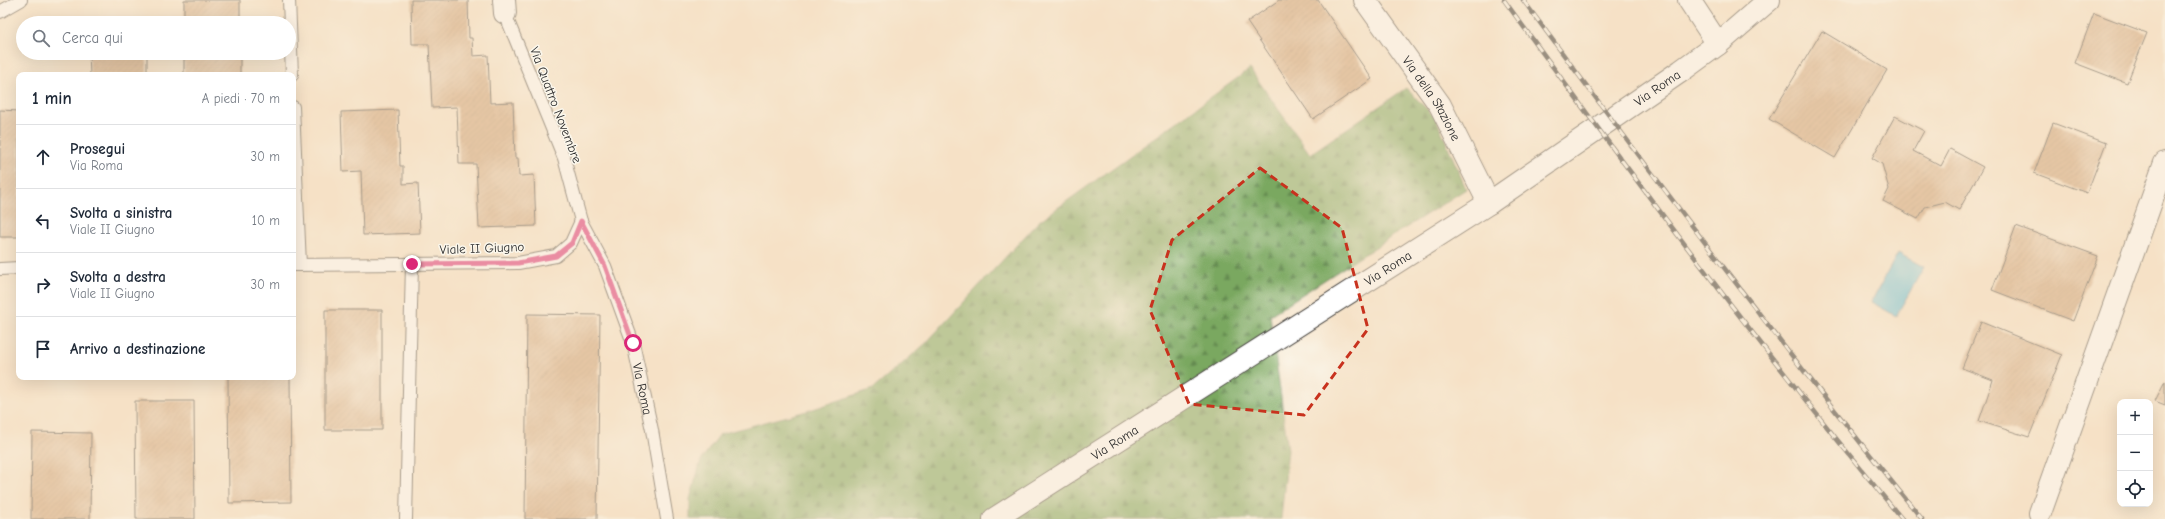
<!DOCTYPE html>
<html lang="it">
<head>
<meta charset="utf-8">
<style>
  body { margin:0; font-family:"Comic Neue",sans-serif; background:#f2f2f3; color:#1f2937 }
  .controls { position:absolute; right:12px; bottom:12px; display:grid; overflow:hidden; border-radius:8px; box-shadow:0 4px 16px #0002 }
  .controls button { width:36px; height:36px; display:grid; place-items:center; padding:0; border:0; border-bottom:1px solid #e0e1e3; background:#fff; color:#1f2937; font:20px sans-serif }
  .stop { position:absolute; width:12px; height:12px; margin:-9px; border:3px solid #db2777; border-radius:50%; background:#fff }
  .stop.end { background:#db2777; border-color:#fff; box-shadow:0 1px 4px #0008 }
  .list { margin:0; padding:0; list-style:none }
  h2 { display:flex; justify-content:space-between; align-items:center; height:52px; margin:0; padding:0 16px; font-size:17px }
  h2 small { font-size:13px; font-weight:400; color:#747a83 }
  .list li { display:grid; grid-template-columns:26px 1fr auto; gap:12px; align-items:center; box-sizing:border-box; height:64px; padding:0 16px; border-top:1px solid #e0e1e3 }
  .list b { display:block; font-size:15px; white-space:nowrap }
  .list p { margin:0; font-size:13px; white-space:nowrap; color:#747a83 }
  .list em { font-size:13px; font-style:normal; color:#747a83 }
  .icon { flex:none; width:22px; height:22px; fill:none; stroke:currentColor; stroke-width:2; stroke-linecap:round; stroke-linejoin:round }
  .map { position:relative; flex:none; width:2165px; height:519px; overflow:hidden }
  .search { position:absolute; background:#fff; box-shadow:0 4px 16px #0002; left:16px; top:16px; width:280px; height:44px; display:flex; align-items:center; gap:10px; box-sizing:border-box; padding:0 14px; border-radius:22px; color:#747a83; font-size:15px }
  .panel { position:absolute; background:#fff; box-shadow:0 4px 16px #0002; left:16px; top:72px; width:280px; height:308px; border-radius:8px }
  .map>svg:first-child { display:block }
</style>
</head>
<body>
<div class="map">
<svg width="2165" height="519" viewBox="0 0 2165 519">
  <defs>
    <pattern id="forest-firs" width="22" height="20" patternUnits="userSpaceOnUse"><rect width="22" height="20" fill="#7aa861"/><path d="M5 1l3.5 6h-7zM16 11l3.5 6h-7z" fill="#648950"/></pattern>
    <pattern id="building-hatch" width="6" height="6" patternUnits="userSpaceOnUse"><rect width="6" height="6" fill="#d1a57b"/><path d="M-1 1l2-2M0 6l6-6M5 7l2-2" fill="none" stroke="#aa8765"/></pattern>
  </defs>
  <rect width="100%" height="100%" fill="#fbf7ec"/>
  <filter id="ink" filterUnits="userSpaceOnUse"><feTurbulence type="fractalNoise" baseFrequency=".025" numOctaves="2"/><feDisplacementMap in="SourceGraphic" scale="8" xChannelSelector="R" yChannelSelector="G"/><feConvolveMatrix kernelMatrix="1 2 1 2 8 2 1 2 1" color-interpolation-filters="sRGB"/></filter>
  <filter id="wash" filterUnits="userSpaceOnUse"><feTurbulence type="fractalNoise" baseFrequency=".012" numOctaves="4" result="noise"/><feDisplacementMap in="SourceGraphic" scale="16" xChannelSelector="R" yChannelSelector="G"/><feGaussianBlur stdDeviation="0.9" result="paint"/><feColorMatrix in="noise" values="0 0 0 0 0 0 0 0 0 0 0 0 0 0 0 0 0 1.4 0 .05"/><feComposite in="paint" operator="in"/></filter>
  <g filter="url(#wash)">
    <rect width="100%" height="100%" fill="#f5e1c6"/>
    <!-- forest -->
    <path fill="url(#forest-firs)" stroke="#526a46" d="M 1250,69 L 1310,154 L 1406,88 L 1436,118 L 1466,189 L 1270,315 L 1288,450 L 1281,519 L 690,519 L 690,499 L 701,460 L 720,434 L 807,411 L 873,389 L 925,344 L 1038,222 Z"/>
    <!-- water -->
    <path fill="#5cbedb" stroke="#447483" d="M 1898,253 L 1924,267 L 1896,316 L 1871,302 Z"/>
    <g id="blocks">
      <!-- building -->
      <path fill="url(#building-hatch)" d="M 184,0 L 240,0 L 240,23 L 184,23 Z
        M 411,0 L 468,0 L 469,38 L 472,38 L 473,56 L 488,55 L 490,103 L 513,102 L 515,158 L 518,158 L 519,176 L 534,175 L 536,226 L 479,228 L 476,164 L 459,164 L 457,107 L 432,108 L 429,44 L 412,44 Z
        M 1279,0 L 1318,0 L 1372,79 L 1313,119 L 1247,22 Z
        M 2094,13 L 2147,33 L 2127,83 L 2075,63 Z
        M 1822,31 L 1887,70 L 1835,158 L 1769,119 Z
        M 89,53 L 147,53 L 147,75 L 90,75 Z
        M 184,53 L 240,53 L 240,75 L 184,75 Z
        M 0,110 L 19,111 L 19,237 L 0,237 Z
        M 398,110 L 400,166 L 403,166 L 403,184 L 418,183 L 420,233 L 363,235 L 361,171 L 343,172 L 341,112 Z
        M 1895,116 L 1924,131 L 1913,151 L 1941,166 L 1950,149 L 1983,167 L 1959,210 L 1945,202 L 1925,207 L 1918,219 L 1883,201 L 1889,189 L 1882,164 L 1872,158 Z
        M 2053,123 L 2106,143 L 2087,193 L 2034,173 Z
        M 2016,226 L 2098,256 L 2073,321 L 1992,290 Z
        M 325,310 L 382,310 L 382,430 L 325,430 Z
        M 527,314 L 600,315 L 597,519 L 525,519 Z
        M 1981,322 L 2062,355 L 2029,437 L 1979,421 L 1993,380 L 1962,368 Z
        M 228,377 L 290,377 L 291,502 L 229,503 Z
        M 2165,381 L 2165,405 L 2155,401 Z
        M 135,401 L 194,401 L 195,519 L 136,519 Z
        M 32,432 L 91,433 L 90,519 L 31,519 Z"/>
    </g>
  </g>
  <g filter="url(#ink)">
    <use href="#blocks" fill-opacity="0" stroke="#494642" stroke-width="1"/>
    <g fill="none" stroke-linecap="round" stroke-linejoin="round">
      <defs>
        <g id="service">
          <path d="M 289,0 L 292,75"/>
          <path id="s1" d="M 503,9 L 564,158 L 581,221 L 605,266 L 633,343 L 652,430 L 667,519"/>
          <path d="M 0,12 L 21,0"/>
          <path d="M 293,107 L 300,265"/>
          <path d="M 293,265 L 518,263 L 556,256 L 571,243 L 581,221"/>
          <path d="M 0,269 L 19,268"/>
          <path d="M 406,519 L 412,264"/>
        </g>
        <g id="minor">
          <path d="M 504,0 L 505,13"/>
          <path id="s2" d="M 1365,0 L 1440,105 L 1489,203"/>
          <path d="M 1689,0 L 1718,44"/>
          <path d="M 2040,513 L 2165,163"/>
        </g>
        <g id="tertiary">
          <path id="s3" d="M 994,519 L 1489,203 L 1681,71 L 1718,44 L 1769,0"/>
        </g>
      </defs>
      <!-- service casing -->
      <use href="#service" stroke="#494642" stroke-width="14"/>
      <!-- minor casing -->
      <use href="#minor" stroke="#494642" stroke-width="24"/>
      <!-- tertiary casing -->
      <use href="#tertiary" stroke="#494642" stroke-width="24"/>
      <!-- service -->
      <use href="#service" stroke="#fff" stroke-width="12"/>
      <!-- minor -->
      <use href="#minor" stroke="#fff" stroke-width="22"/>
      <!-- tertiary -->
      <use href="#tertiary" stroke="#fff" stroke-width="22"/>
      <defs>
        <path id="rail" d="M 1504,0 C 1632,176 1763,352 1902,519
          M 1523,0 C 1653,176 1784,350 1922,519"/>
      </defs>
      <!-- rail casing -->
      <use href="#rail" stroke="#2b2b2b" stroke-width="4.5"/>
      <!-- rail -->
      <use href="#rail" stroke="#fbf7ec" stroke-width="3" stroke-dasharray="9" stroke-linecap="butt"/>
    </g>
  </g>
  <g fill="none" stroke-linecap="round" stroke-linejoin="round" filter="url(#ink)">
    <!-- route -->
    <path stroke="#db2777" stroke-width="5" d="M 412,264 L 518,263 L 556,256 L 572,243 L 581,221 L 605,266 L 633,343"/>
  </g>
  <!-- marked area -->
  <path d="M0 0H2165V519H0ZM 1260,168 L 1342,228 L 1368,329 L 1304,415 L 1189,404 L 1150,310 L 1172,240 Z" fill="#f5e1c6" fill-opacity=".55" fill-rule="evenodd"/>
  <path fill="none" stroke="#c8321e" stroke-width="3" stroke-dasharray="8 5" stroke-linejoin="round" d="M 1260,168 L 1342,228 L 1368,329 L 1304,415 L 1189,404 L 1150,310 L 1172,240 Z"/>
  <g text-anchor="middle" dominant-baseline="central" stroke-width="3" stroke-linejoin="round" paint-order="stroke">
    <!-- street labels -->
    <g font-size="13" fill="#2b2b2b" stroke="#fbf7ec">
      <text stroke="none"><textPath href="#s3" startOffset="791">Via Roma</textPath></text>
      <text stroke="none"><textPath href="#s2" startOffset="119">Via della Stazione</textPath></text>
      <text transform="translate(556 105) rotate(69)">Via Quattro Novembre</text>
      <text transform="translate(482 248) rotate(-2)">Viale II Giugno</text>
      <text stroke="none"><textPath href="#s3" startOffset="467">Via Roma</textPath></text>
      <text stroke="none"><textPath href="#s1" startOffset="406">Via Roma</textPath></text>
      <text stroke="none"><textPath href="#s3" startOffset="143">Via Roma</textPath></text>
    </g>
  </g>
</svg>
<div class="controls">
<button>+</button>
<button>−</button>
<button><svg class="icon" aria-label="locate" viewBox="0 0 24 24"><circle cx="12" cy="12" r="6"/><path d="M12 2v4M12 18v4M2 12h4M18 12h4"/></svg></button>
</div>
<div class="stop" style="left:633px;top:343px"></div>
<div class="stop end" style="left:412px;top:264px"></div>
<div class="search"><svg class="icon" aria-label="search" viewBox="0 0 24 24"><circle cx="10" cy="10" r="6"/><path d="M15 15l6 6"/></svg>Cerca qui</div>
<section class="panel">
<h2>1 min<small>A piedi · 70 m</small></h2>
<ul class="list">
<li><svg class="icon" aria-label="ahead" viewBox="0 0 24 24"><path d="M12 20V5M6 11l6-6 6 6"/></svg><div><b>Prosegui</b><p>Via Roma</p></div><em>30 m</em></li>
<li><svg class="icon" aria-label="left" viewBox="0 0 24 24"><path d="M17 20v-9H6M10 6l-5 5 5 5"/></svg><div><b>Svolta a sinistra</b><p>Viale II Giugno</p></div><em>10 m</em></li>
<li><svg class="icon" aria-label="right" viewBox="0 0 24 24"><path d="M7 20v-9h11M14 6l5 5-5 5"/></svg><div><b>Svolta a destra</b><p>Viale II Giugno</p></div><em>30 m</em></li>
<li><svg class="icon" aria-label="arrive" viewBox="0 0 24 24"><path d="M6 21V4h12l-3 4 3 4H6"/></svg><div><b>Arrivo a destinazione</b></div></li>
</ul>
</section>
</div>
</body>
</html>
